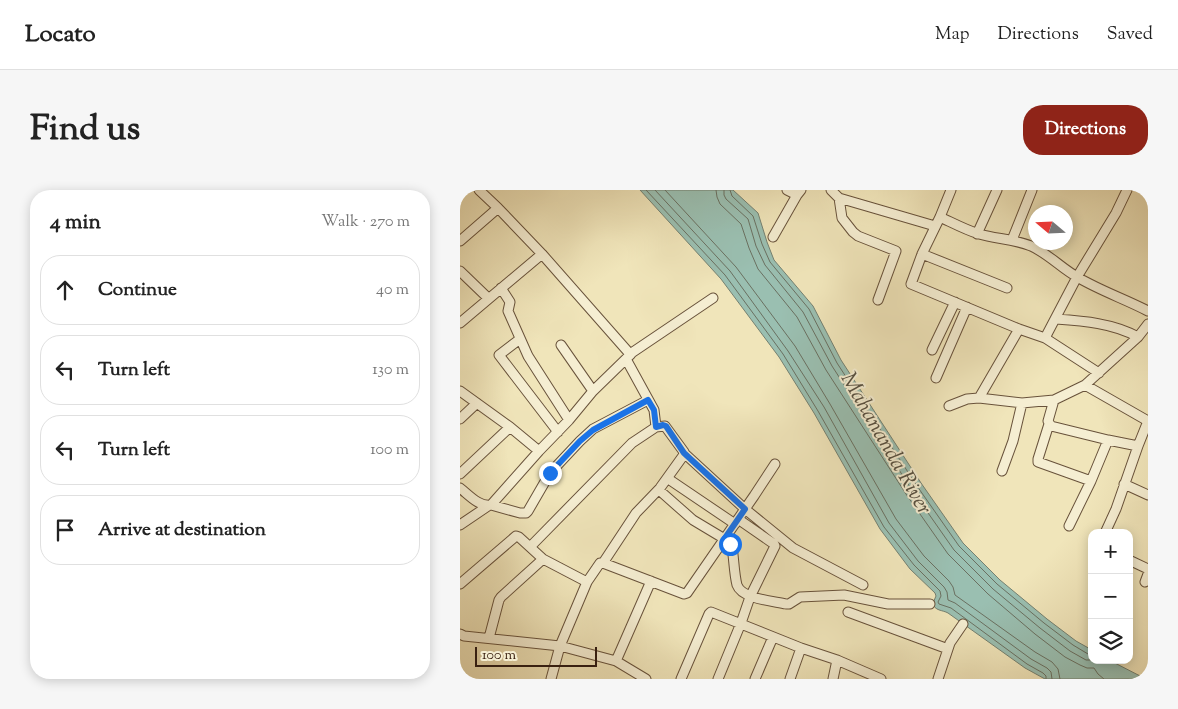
<!DOCTYPE html>
<html lang="en">
<head>
<meta charset="utf-8">
<style>
  body { margin:0; font-family:"Sorts Mill Goudy",serif; background:#f6f6f6; color:#222 }
  .controls { position:absolute; right:15px; bottom:15px; display:grid; overflow:hidden; border-radius:10px; box-shadow:0 2px 12px #0003 }
  .controls button { width:45px; height:45px; display:grid; place-items:center; padding:0; border:0; border-bottom:1px solid #e0e0e0; background:#fff; color:#222; font:25px sans-serif }
  .compass { position:absolute; left:568px; top:15px; width:45px; height:45px; border-radius:50%; background:#fff; box-shadow:0 2px 12px #0003; rotate:289deg }
  .scale { position:absolute; left:15px; bottom:12px; width:122px; box-sizing:border-box; padding-left:5px; border:2px solid #3a2111; border-top:0; font-size:14px; line-height:18px; white-space:nowrap; color:#3a2111; -webkit-text-stroke:4px #f5eed2; paint-order:stroke }
  .stop { position:absolute; width:15px; height:15px; margin:-11px; border:4px solid #1a73e8; border-radius:50%; background:#fff }
  .stop.end { background:#1a73e8; border-color:#fff; box-shadow:0 1px 5px #0008 }
  .list { margin:0; padding:0; list-style:none }
  h2 { display:flex; justify-content:space-between; align-items:center; height:65px; margin:0; padding:0 20px; font-size:21px }
  h2 small { font-size:16px; font-weight:400; color:#767676 }
  .list li { display:grid; grid-template-columns:32px 1fr auto; gap:15px; align-items:center; box-sizing:border-box; height:70px; margin:0 10px 10px; padding:0 10px; border:1px solid #e0e0e0; border-radius:20px }
  .list b { display:block; font-size:19px; white-space:nowrap }
  .list em { font-size:16px; font-style:normal; color:#767676 }
  .icon { flex:none; width:28px; height:28px; fill:none; stroke:currentColor; stroke-width:2; stroke-linecap:round; stroke-linejoin:round }
  .map { position:relative; flex:none; width:688px; height:489px; overflow:hidden; border-radius:20px }
  header { display:flex; align-items:center; gap:30px; box-sizing:border-box; height:70px; padding:0 25px; background:#fff; border-bottom:1px solid #e0e0e0 }
  header strong { font-size:24px }
  nav { display:flex; gap:28px; margin-inline-start:auto; font-size:18px }
  .intro { display:flex; align-items:center; justify-content:space-between; box-sizing:border-box; height:120px; padding:0 30px }
  h1 { margin:0; font-size:35px }
  .button { padding:12px 22px; border-radius:20px; background:#8f2418; color:#fff; font-size:18px; font-weight:700 }
  main { display:flex; gap:30px; padding:0 30px }
  aside { flex:1; background:#fff; border-radius:20px; box-shadow:0 2px 12px #0003 }
  .map>svg:first-child { display:block }
</style>
</head>
<body>
<header>
<strong>Locato</strong>
<nav><a>Map</a><a>Directions</a><a>Saved</a></nav>
</header>
<div class="intro"><h1>Find us</h1><a class="button">Directions</a></div>
<main>
<aside>
<h2>4 min<small>Walk · 270 m</small></h2>
<ul class="list">
<li><svg class="icon" aria-label="ahead" viewBox="0 0 24 24"><path d="M12 20V5M6 11l6-6 6 6"/></svg><div><b>Continue</b></div><em>40 m</em></li>
<li><svg class="icon" aria-label="left" viewBox="0 0 24 24"><path d="M17 20v-9H6M10 6l-5 5 5 5"/></svg><div><b>Turn left</b></div><em>130 m</em></li>
<li><svg class="icon" aria-label="left" viewBox="0 0 24 24"><path d="M17 20v-9H6M10 6l-5 5 5 5"/></svg><div><b>Turn left</b></div><em>100 m</em></li>
<li><svg class="icon" aria-label="arrive" viewBox="0 0 24 24"><path d="M6 21V4h12l-3 4 3 4H6"/></svg><div><b>Arrive at destination</b></div></li>
</ul>
</aside>
<div class="map">
<svg width="688" height="489" viewBox="0 0 688 489">
  <rect width="100%" height="100%" fill="#f0e5ba"/>
  <filter id="stains"><feTurbulence type="fractalNoise" baseFrequency=".004" numOctaves="4"/><feColorMatrix values="0 0 0 0 .2 0 0 0 0 .09 0 0 0 0 .02 0 0 0 .5 -.17"/></filter>
  <radialGradient id="worn" r=".72"><stop offset=".6" stop-color="#630" stop-opacity="0"/><stop offset="1" stop-color="#630" stop-opacity=".3"/></radialGradient>
  <!-- water -->
  <path fill="#9abfb1" stroke="#748071" d="M 180,0 L 273,0 L 298,23 L 307,52 L 314,70 L 353,116 L 381,170 L 461,293 L 503,353 L 540,390 L 587,429 L 616,451 L 632,460 L 632,470 L 649,470 L 686,489 L 585,489 L 565,478 L 488,423 C 483,420 474,421 473,413 L 476,406 L 475,403 L 450,379 L 420,339 L 354,223 L 319,167 L 261,89 Z"/>
  <g fill="none" stroke-linecap="round" stroke-linejoin="round">
    <!-- shore -->
    <path stroke="#6a7061" stroke-width="1" d="M 186,0 L 265,85 L 323,164 L 358,221 L 424,337 L 454,375 L 480,401 L 481,406 L 478,412 L 479,414 L 491,418 L 567,474 L 583,483 L 586,486 L 586,489
      M 195,0 L 270,81 L 328,161 L 364,217 L 429,333 L 458,371 L 484,397 L 487,402 L 488,410 L 495,413 L 571,469 L 587,478 L 591,482 L 592,489
      M 205,0 L 276,77 L 335,156 L 370,214 L 436,329 L 464,366 L 489,391 L 493,397 L 495,405 L 575,462 L 592,472 L 598,479 L 600,489
      M 256,0 L 257,7 L 260,14 L 281,34 L 289,58 L 298,79 L 337,127 L 366,180 L 446,304 L 488,364 L 528,404 L 575,444 L 605,467 L 620,475 L 627,478 L 634,478 L 638,484 L 644,489
      M 264,0 L 264,5 L 266,9 L 288,29 L 296,56 L 305,75 L 343,122 L 372,176 L 452,300 L 494,360 L 533,399 L 580,438 L 610,461 L 626,470 L 633,470
      M 270,0 L 272,6 L 293,26 L 302,54 L 310,72 L 349,119 L 377,173 L 457,296 L 499,356 L 537,394 L 584,433 L 613,455 L 628,464 L 632,464"/>
    <defs>
      <path id="street" d="M 327,0 L 337,5
        M 371,0 L 379,8 L 475,36
        M 491,0 L 480,27 L 462,64 L 451,94 L 559,139 L 585,148 L 639,183
        M 379,8 L 382,28 L 393,42 L 398,46 L 436,61 L 418,110
        M 38,18 L 82,64 L 170,164 L 253,108
        M 480,27 C 493,33 506,40 519,44 C 536,49 554,49 571,56 C 589,64 602,79 619,88 C 641,101 665,109 688,121
        M 517,44 L 537,0
        M 313,47 L 337,5 L 341,0
        M 552,50 L 572,0
        M 0,51 L 38,18 L 19,0
        M 462,64 L 547,98
        M 0,81 L 28,108
        M 41,98 L 50,112 L 48,121 L 68,166 L 109,230
        M 595,129 C 623,131 653,133 678,147
        M 0,133 L 82,64
        M 585,148 L 617,87 L 656,23 L 667,0
        M 60,149 L 39,165 L 98,242
        M 101,155 L 133,201
        M 472,160 L 495,112
        M 166,169 L 194,220 L 196,237
        M 476,188 L 507,117
        M 625,195 L 688,231
        M 0,201 L 50,237 L 79,261
        M 519,208 L 559,139
        M 594,210 L 588,231 L 591,236 L 648,250 L 678,256
        M 489,216 L 507,209 L 519,208 L 562,213 L 594,210 L 625,195 L 678,147 L 688,134
        M 0,229 L 17,213
        M 589,234 L 578,269 L 578,272 L 631,291
        M 224,263 L 285,319 L 333,358 L 403,395
        M 542,281 L 553,251 L 562,213
        M 0,284 L 50,237
        M 207,288 L 275,334
        M 664,294 L 688,305
        M 0,298 C 9,305 19,317 31,315 L 79,261 L 109,230 L 133,201 L 171,164
        M 199,300 L 233,330 L 268,351 L 272,357 C 274,369 274,383 277,395 C 282,409 313,411 326,414 L 329,414 L 340,407 L 384,405 L 428,414 L 470,414
        M 31,315 L 60,323 L 66,323 L 68,321 L 90,283 L 120,251 L 133,239 L 188,210
        M 0,335 L 28,316
        M 609,336 L 631,291 L 648,250
        M 645,343 L 656,319 L 678,256 L 688,231
        M 70,357 L 172,253 L 196,237 L 205,236 L 224,262 L 223,266 L 200,298 L 176,323 L 143,373
        M 669,370 L 688,379
        M 685,392 L 688,384
        M 0,394 L 56,346 L 59,347 L 83,369 L 127,392
        M 388,422 L 488,459
        M 0,444 L 4,446 L 100,456 L 156,471 L 186,489
        M 29,448 L 39,410 L 41,407 L 83,369
        M 156,471 L 191,391
        M 91,489 L 100,456 L 127,392 L 140,373 L 143,373 L 224,404 L 227,403 L 294,306 L 315,274
        M 221,489 L 249,424 L 251,422 L 341,458 L 377,470 L 421,489
        M 258,489 L 281,433 L 290,407 L 315,356 L 314,354 L 278,329
        M 295,489 L 313,447
        M 330,489 L 341,458
        M 373,489 L 377,470
        M 478,489 L 490,453 L 503,434"/>
    </defs>
    <!-- street casing -->
    <use href="#street" stroke="#68523b" stroke-width="11"/>
    <!-- street -->
    <use href="#street" stroke="#f5eed2" stroke-width="9"/>
  </g>
  <g fill="none" stroke-linecap="round" stroke-linejoin="round">
    <!-- route -->
    <path stroke="#1a73e8" stroke-width="6" d="M 90,283 L 120,251 L 133,240 L 188,210 L 194,220 L 196,237 L 203,235 L 206,236 L 224,263 L 285,319 L 265,348 L 270,354"/>
  </g>
  <g text-anchor="middle" dominant-baseline="central" stroke-width="4" stroke-linejoin="round" paint-order="stroke">
    <!-- water labels -->
    <g font-size="22" font-style="italic" fill="#575041" stroke="#f5eed2">
      <text transform="translate(425 254) rotate(60)">Mahananda River</text>
    </g>
  </g>
  <rect width="100%" height="100%" filter="url(#stains)"/>
  <rect width="100%" height="100%" fill="url(#worn)"/>
</svg>
<div class="controls">
<button>+</button>
<button>−</button>
<button><svg class="icon" aria-label="layers" viewBox="0 0 24 24"><path d="M12 4l9 5-9 5-9-5zM3 14l9 5 9-5"/></svg></button>
</div>
<svg class="compass" viewBox="-18 -18 36 36"><path d="M0-13l5 13h-10z" fill="#e53935"/><path d="M0 13l5-13h-10z" fill="#767676"/></svg>
<div class="scale">100 m</div>
<div class="stop" style="left:270px;top:354px"></div>
<div class="stop end" style="left:90px;top:283px"></div>
</div>
</main>
</body>
</html>
